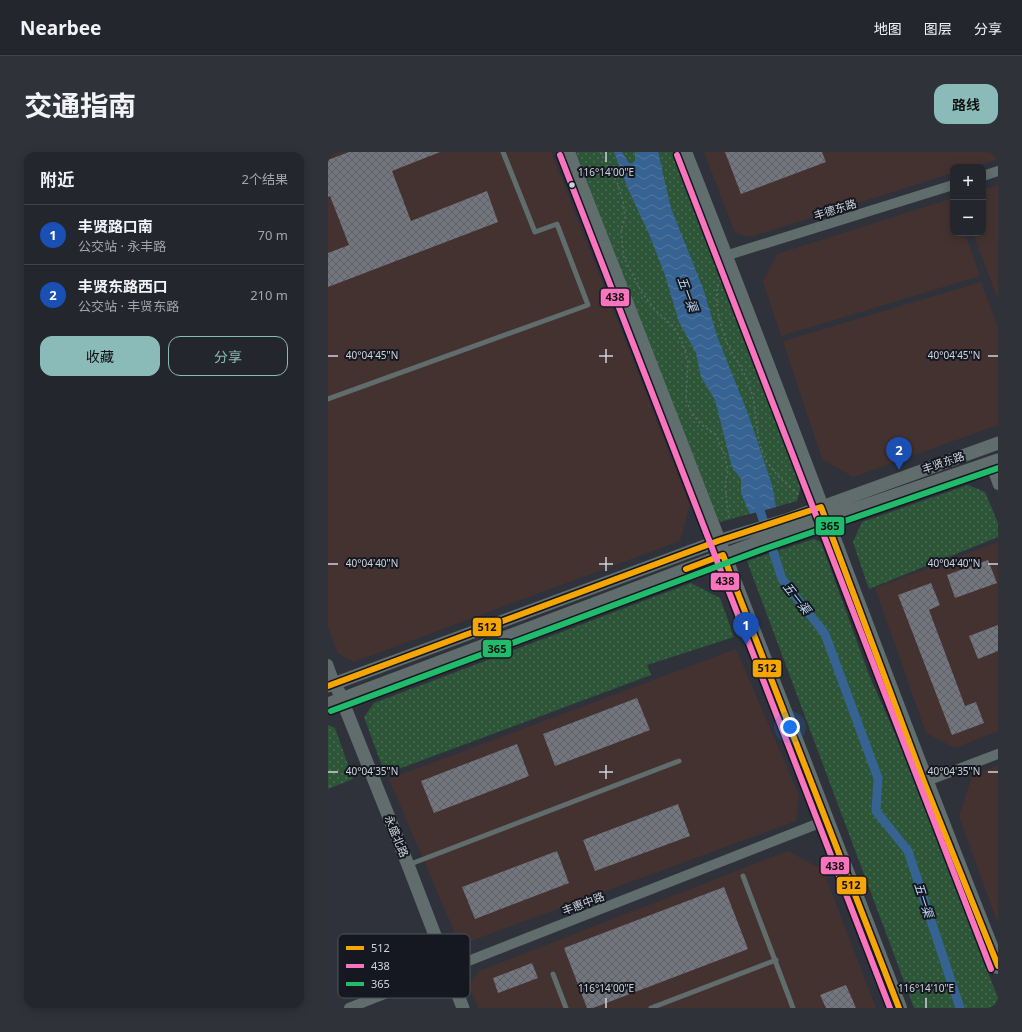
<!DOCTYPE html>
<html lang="zh">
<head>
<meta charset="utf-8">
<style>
  body { margin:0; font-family:"Noto Sans","Noto Sans SC",sans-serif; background:#2f3238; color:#f1f3f6 }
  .controls { position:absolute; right:12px; top:12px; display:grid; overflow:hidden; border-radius:8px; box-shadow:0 2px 10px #0003 }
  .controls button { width:36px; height:36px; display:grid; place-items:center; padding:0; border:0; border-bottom:1px solid #404348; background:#23262c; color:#f1f3f6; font:20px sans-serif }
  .you { position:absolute; left:462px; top:575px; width:14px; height:14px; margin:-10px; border:3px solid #fff; border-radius:50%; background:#1a73e8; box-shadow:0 0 0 6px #1a73e833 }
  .badge { display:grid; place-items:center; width:26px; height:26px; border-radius:50%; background:#8bbbb9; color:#fff; font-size:13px; font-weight:700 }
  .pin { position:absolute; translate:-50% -33px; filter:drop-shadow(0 1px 2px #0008) }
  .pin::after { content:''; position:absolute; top:21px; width:14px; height:12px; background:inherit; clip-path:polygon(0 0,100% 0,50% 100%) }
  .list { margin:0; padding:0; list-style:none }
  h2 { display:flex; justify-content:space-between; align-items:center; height:52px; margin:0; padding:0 16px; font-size:17px }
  h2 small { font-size:13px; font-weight:400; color:#a3a5a9 }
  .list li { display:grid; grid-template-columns:26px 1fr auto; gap:12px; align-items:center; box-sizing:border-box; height:60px; padding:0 16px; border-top:1px solid #404348 }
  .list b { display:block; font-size:15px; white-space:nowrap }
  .list p { margin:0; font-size:13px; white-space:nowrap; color:#a3a5a9 }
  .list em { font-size:13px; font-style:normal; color:#a3a5a9 }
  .actions { display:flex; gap:8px; padding:12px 16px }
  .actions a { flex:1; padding:9px 0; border:1px solid #8bbbb9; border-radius:12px; text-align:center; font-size:14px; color:#8bbbb9 }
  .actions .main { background:#8bbbb9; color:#111 }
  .map { position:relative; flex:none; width:670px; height:856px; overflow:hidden; border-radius:12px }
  header { display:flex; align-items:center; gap:24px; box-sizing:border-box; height:56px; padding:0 20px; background:#23262c; border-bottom:1px solid #404348 }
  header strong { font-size:19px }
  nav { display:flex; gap:22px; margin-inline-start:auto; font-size:14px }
  .intro { display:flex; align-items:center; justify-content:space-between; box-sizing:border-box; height:96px; padding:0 24px }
  h1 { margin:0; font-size:28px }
  .button { padding:10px 18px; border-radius:12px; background:#8bbbb9; color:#111; font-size:14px; font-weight:700 }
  main { display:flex; gap:24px; padding:0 24px }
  aside { flex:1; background:#23262c; border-radius:12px; box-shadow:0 2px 10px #0003 }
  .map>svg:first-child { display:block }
</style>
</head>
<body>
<header>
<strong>Nearbee</strong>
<nav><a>地图</a><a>图层</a><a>分享</a></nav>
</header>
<div class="intro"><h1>交通指南</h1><a class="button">路线</a></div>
<main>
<aside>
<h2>附近<small>2个结果</small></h2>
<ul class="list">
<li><span class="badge" style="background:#1a4fb4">1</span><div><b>丰贤路口南</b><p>公交站 · 永丰路</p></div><em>70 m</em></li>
<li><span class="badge" style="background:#1a4fb4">2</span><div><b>丰贤东路西口</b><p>公交站 · 丰贤东路</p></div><em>210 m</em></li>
</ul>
<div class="actions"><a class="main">收藏</a><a>分享</a></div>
</aside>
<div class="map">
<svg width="670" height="856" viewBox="0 0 670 856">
  <defs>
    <pattern id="park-dots" width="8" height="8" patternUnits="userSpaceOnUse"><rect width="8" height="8" fill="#2d5638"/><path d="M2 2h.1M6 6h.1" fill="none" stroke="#4a6d54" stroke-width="1.8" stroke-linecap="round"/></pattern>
    <pattern id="water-waves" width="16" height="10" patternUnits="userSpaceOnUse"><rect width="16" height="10" fill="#366391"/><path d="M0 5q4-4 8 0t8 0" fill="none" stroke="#5278a0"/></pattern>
    <pattern id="building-cross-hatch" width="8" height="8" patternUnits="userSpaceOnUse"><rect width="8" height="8" fill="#73767e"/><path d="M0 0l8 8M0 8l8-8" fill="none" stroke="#5e6066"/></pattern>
  </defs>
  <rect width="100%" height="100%" fill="#2f323b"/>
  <!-- commercial -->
  <path fill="#433230" d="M 0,0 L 223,0 L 362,353 L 352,389 L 26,510 L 10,501 L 0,476 Z
    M 376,0 L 670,0 L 670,7 L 645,15 L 625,15 L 625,21 L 422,85 L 407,81 Z
    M 670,33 L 670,148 L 645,81 L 655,81 L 655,38 Z
    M 625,46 L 625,81 L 637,81 L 652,124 L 453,184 L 435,129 L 449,102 Z
    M 653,130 L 670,175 L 670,273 L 525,325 L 494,307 L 455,189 Z
    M 670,390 L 670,579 L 627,596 L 598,581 L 547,436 Z
    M 408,497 L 471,643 L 468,669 L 132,793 L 61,627 Z
    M 670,613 L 670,772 L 631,664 L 644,624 Z
    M 460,699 L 495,718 L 548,856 L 150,856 L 141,833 L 151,819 Z"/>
  <!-- park -->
  <path fill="url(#park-dots)" d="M 248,0 L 345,0 L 394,126 L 407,152 L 474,330 L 469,349 L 392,370 L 381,349 Z
    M 640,333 L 657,340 L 670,371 L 670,385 L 541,437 L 525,390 L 534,370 Z
    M 486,387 L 493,390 L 541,523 L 576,602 L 670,846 L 670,856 L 586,856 L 419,409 Z
    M 363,431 L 392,446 L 406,485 L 319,513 L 323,523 L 57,622 L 36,565 L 46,551 Z
    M 0,573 L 7,576 L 25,627 L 0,637 Z"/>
  <!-- water -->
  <path fill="url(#water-waves)" d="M 286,0 L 294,0 L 301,11 L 305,11 L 307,9 L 307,0 L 330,0 L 343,56 L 376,139 L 389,184 L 422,267 L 444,333 L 448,355 L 422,362 L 413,341 L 413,327 L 404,315 L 387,248 L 373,225 L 368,201 L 351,170 L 337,123 L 321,82 L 301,39 Z"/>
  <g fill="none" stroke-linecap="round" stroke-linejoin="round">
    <!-- canal -->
    <path stroke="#366391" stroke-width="9" d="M 429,349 L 454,427 L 497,482 L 550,626 L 548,659 L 580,699 L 632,856"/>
  </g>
  <!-- building -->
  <path fill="url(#building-cross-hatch)" d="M 21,0 L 112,0 L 64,19 L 83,69 L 159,39 L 170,70 L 0,135 L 0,101 L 21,93 L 2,44 L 0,45 L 0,8 Z
    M 397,0 L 494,0 L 498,10 L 413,42 Z
    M 660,408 L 669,431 L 627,446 L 619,423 Z
    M 603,431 L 612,453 L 601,458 L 637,554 L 648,550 L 656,571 L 624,583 L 570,443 Z
    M 670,473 L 670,499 L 650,507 L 641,484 Z
    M 309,546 L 322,578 L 227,614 L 215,582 Z
    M 189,592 L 201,624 L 106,661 L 93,629 Z
    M 350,652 L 362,684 L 267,719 L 255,688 Z
    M 229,699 L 241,731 L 147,767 L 134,735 Z
    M 396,735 L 420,797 L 265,856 L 259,856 L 236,796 Z
    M 204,811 L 210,826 L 170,841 L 165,826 Z
    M 518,833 L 528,856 L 498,856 L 492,843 Z"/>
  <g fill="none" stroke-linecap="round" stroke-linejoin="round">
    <!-- path -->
    <path stroke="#61686b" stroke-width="1.5" stroke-dasharray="2 3" stroke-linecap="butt" d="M 272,0 L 289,30 L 295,49 L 297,66 L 293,79 L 296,106 L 314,141 L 329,160 L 346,175 L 355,192 L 360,209 L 358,248 L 364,262 L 374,273 L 388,283 L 396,302 L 400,319 L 397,333 L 401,368
      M 393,128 C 382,141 394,181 401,195 C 408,208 416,219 421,233 C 430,255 426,282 436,304 C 444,320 457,331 471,343"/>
    <!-- service -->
    <path stroke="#606d6c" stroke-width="5" d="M 0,247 L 260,153 L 229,72 L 207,80 L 175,0
      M 80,713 L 351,609
      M 415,724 L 465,856
      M 225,822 L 238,856
      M 323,856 L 448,808"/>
    <!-- minor -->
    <path stroke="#606d6c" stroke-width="10" d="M 655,24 L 670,19
      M 397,104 L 625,33
      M 662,311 L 670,333
      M 0,512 L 7,531
      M 596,630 L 670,602
      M 21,856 L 499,668"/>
    <!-- tertiary -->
    <path stroke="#606d6c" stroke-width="13" d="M 0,534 L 390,389 L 458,368 L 670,291
      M 10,538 L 80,713 L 135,856
      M 0,552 L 430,390 L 670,308"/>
    <!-- primary -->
    <path stroke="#606e6e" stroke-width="16" d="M 239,0 L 571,856
      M 356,0 C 463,270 562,544 670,814"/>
    <defs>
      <path id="bus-1" d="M 358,417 L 395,403 L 571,856
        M 0,534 L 390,389 L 493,355 L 596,630 L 670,814"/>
      <path id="bus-2" d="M 232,3 L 562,856
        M 349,3 L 663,817"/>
      <path id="bus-3" d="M 3,559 L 433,398 L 670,316"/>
    </defs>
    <!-- bus-1 casing -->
    <use href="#bus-1" stroke="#151820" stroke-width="9"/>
    <!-- bus-2 casing -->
    <use href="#bus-2" stroke="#151820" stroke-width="9"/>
    <!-- bus-3 casing -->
    <use href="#bus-3" stroke="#151820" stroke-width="9"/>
    <!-- bus-1 -->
    <use href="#bus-1" stroke="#f7a600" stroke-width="6"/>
    <!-- bus-2 -->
    <use href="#bus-2" stroke="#fc73be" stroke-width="6"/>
    <!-- bus-3 -->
    <use href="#bus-3" stroke="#20bc6c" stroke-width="6"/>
  </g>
  <!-- ticks -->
  <path fill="none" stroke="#cfd3de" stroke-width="1.5" d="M 278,0 L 278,10M 278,197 L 278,211M 0,204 L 10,204M 271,204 L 285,204M 660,204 L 670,204M 278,405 L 278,419M 0,412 L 10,412M 271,412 L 285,412M 660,412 L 670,412M 278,613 L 278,627M 0,620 L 10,620M 271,620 L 285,620M 660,620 L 670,620M 278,846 L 278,856M 598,846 L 598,856"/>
  <!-- markers -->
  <circle fill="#cfd3de" stroke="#151820" stroke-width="1.5" cx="244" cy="33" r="3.5"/>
  <g text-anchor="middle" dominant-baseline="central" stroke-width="4" stroke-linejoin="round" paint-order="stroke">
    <!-- street labels -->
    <g font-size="11" fill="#cfd3de" stroke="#151820">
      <text transform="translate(507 57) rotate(-17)">丰德东路</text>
      <text transform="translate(615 310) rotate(-19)">丰贤东路</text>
      <text transform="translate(69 684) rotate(68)">永盛北路</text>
      <text transform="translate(255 751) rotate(-21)">丰惠中路</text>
    </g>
    <!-- water labels -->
    <g font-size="12" font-style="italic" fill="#bad5f2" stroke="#151820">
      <text transform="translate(360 142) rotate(70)">五一渠</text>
      <text transform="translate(469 446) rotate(52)">五一渠</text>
      <text transform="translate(596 748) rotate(72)">五一渠</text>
    </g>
  </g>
  <!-- legend -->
  <rect x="10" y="782" width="132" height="64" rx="6" fill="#151820" stroke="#4d5059" stroke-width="1"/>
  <rect x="18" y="794" width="18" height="4" fill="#f7a600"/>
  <rect x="18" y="812" width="18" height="4" fill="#fc73be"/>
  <rect x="18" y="830" width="18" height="4" fill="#20bc6c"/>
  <g font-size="11" fill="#cfd3de">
    <text x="43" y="800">512</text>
    <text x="43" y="818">438</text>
    <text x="43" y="836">365</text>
  </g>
  <g font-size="10" text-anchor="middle" fill="#cfd3de" stroke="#151820" stroke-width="4" stroke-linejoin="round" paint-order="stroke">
    <text x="278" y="24">116°14'00"E</text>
    <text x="44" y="207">40°04'45"N</text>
    <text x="626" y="207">40°04'45"N</text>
    <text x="44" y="415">40°04'40"N</text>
    <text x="626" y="415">40°04'40"N</text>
    <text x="44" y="623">40°04'35"N</text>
    <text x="626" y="623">40°04'35"N</text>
    <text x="278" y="840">116°14'00"E</text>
    <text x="598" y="840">116°14'10"E</text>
  </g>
  <g stroke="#151820" stroke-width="1.5">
    <rect x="272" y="136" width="30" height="19" rx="4" fill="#fc73be"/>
    <rect x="487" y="364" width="30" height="20" rx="4" fill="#20bc6c"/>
    <rect x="382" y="420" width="30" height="19" rx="4" fill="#fc73be"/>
    <rect x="144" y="465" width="30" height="20" rx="4" fill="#f7a600"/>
    <rect x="154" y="487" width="30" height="19" rx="4" fill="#20bc6c"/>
    <rect x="424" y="507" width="30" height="19" rx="4" fill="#f7a600"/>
    <rect x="492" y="704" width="30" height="19" rx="4" fill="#fc73be"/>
    <rect x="508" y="724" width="31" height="19" rx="4" fill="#f7a600"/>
  </g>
  <g font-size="11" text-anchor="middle" font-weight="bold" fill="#111">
    <text x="287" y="149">438</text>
    <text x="502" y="378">365</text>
    <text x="397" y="433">438</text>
    <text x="159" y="479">512</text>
    <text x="169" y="501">365</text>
    <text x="439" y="520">512</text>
    <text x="507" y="718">438</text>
    <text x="523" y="737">512</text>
  </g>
</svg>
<div class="controls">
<button>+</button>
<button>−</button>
</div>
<div class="you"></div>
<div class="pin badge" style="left:418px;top:493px;background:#1a4fb4">1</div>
<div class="pin badge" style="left:571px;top:318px;background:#1a4fb4">2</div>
</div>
</main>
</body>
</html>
